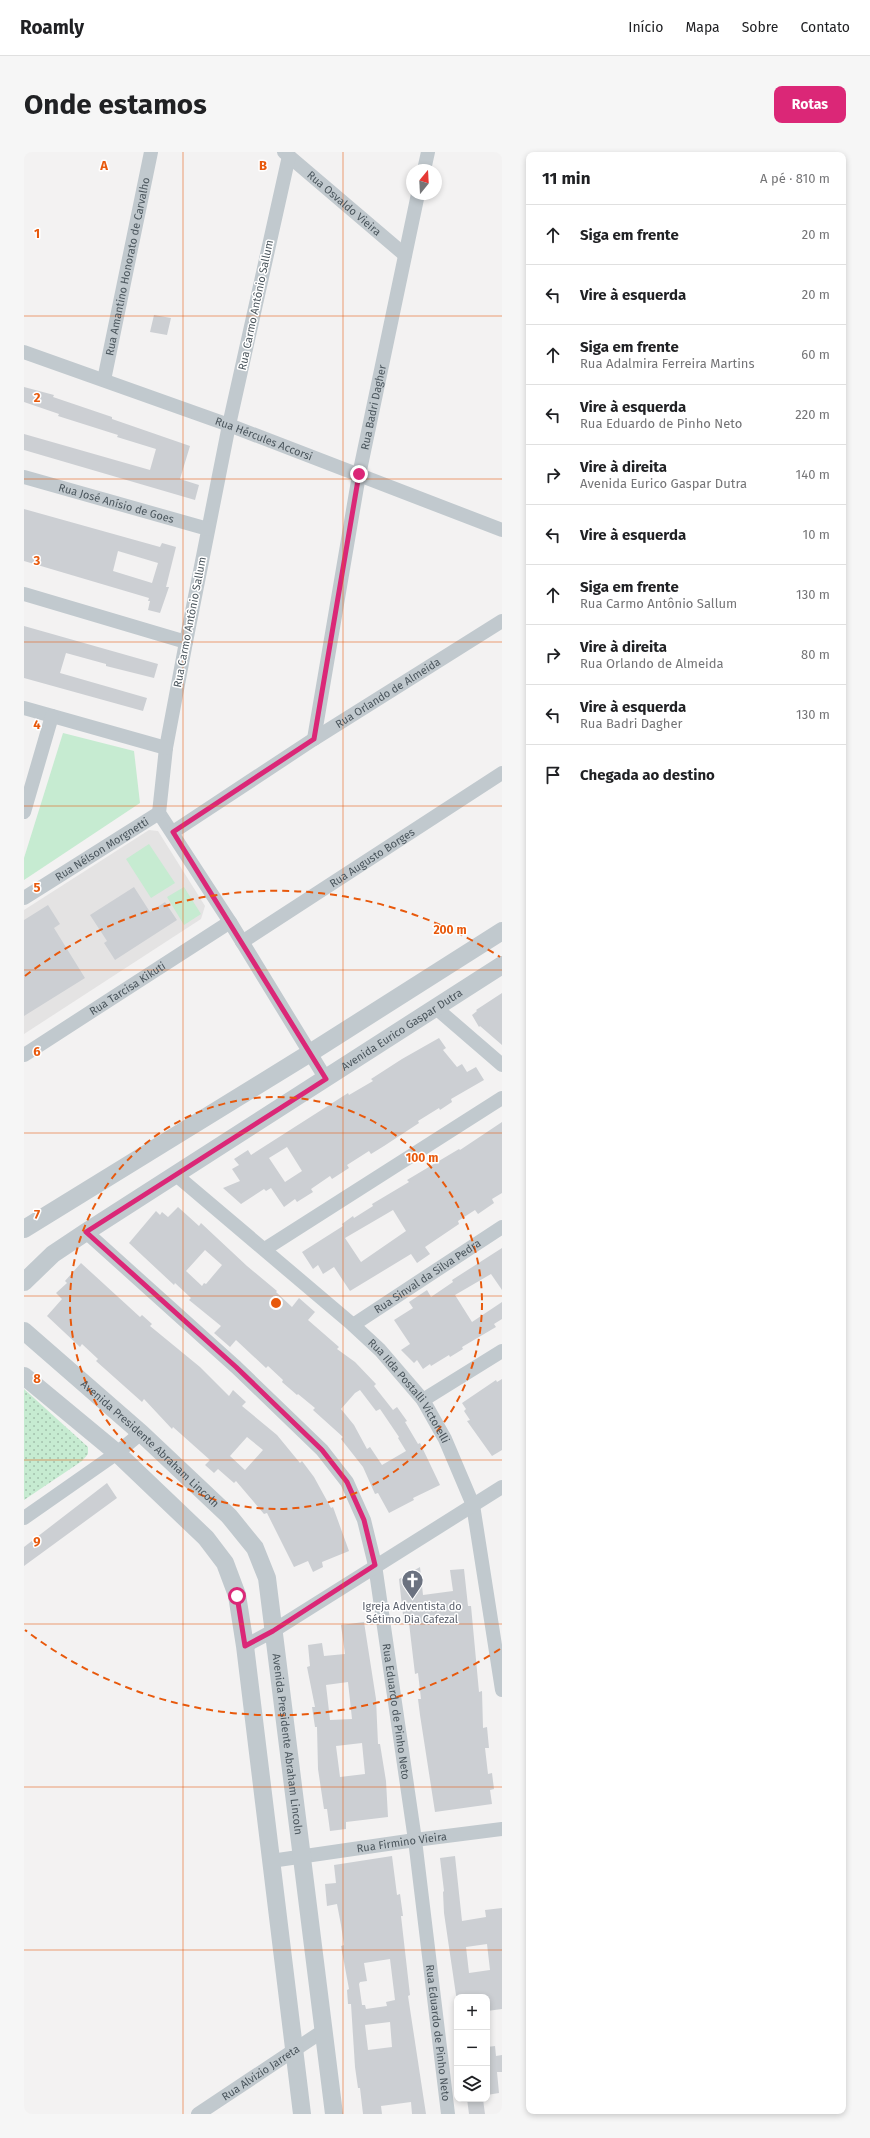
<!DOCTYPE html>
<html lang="pt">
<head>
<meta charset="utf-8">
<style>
  body { margin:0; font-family:"Fira Sans",sans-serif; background:#f6f6f6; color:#202124 }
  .controls { position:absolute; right:12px; bottom:12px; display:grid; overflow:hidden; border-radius:8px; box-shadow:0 2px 6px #0003 }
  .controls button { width:36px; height:36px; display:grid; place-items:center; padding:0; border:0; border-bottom:1px solid #e0e0e0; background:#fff; color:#202124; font:20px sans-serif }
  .compass { position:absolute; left:382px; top:12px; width:36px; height:36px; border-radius:50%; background:#fff; box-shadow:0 2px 6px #0003; rotate:18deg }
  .stop { position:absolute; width:12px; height:12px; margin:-9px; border:3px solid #db2777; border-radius:50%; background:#fff }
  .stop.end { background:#db2777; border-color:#fff; box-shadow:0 1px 4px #0008 }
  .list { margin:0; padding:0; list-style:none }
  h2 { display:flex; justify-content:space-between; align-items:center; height:52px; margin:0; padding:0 16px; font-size:17px }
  h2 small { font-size:13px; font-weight:400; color:#757577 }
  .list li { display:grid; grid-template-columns:26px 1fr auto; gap:12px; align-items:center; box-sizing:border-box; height:60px; padding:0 16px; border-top:1px solid #e0e0e0 }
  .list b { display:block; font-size:15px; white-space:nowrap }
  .list p { margin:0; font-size:13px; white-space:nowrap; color:#757577 }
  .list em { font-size:13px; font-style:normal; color:#757577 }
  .icon { flex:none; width:22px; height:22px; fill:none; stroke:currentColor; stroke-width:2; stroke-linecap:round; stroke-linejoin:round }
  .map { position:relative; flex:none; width:478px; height:1962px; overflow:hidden; border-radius:8px }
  header { display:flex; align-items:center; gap:24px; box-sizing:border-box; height:56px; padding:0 20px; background:#fff; border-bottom:1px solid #e0e0e0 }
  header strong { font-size:19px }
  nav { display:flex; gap:22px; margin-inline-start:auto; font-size:14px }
  .intro { display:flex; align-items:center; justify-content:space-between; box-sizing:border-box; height:96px; padding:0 24px }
  h1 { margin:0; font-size:28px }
  .button { padding:10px 18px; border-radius:8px; background:#db2777; color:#fff; font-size:14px; font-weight:700 }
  main { display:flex; gap:24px; padding:0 24px }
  aside { flex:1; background:#fff; border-radius:8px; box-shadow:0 2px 6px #0003 }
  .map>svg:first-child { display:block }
</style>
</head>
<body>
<header>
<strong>Roamly</strong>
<nav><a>Início</a><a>Mapa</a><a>Sobre</a><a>Contato</a></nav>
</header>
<div class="intro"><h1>Onde estamos</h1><a class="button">Rotas</a></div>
<main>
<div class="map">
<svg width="478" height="1962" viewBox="0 0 478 1962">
  <defs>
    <pattern id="grass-dots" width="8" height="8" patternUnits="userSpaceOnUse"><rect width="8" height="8" fill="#c6ebd1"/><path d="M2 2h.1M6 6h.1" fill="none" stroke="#a3c1ad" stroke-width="1.8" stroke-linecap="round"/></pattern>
  </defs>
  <rect width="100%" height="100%" fill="#f3f2f2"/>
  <!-- education -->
  <path fill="#e4e3e3" d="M 125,678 L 134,679 L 181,754 L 177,767 L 0,882 L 0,758 Z"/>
  <!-- grass -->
  <path fill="url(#grass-dots)" d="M 0,1237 L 64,1295 L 64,1302 L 58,1309 L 0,1348 Z"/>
  <!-- park -->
  <path fill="#c6ebd1" d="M 39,581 L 110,599 L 116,651 L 0,728 L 0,706 Z
    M 125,692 L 151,731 L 127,746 L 102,707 Z
    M 160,735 L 177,762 L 160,773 L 143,745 Z"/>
  <!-- building -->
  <path fill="#cccfd3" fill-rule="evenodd" d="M 130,163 L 147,166 L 143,183 L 126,180 Z
    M 0,235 L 30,243 L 29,245 L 88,265 L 88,267 L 166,294 L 156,327 L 175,333 L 171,348 L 0,298 L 0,282 L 126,318 L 132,297 L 93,285 L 94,283 L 34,264 L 35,262 L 0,250 Z
    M 0,357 L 136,395 L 138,391 L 152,395 L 142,435 L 145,435 L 136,461 L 124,458 L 126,449 L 124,449 L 125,446 L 0,409 ZM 94,399 L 134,411 L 128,431 L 89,419 Z
    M 0,474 L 134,512 L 130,526 L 82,514 L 82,512 L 42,501 L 36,521 L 123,546 L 119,559 L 0,526 Z
    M 110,735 L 126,760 L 141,750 L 153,768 L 91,808 L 80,791 L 83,789 L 66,763 Z
    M 24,753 L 36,772 L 30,776 L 61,826 L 0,864 L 0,768 Z
    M 478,841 L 478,893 L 456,874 L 455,875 L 448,863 L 453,859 L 452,858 Z
    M 415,886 L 422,896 L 419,898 L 433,915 L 438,912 L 443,920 L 452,915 L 460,928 L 427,947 L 428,950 L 416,958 L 415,956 L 394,969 L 395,971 L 360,994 L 347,1002 L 345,999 L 323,1013 L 325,1016 L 308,1027 L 306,1024 L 287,1037 L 289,1040 L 273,1050 L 271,1047 L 260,1055 L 247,1036 L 242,1039 L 240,1037 L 217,1052 L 199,1036 L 216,1029 L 208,1017 L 215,1013 L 210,1007 L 224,998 L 227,1003 L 324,941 L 325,943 L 349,929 L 347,927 L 378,907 ZM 263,995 L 278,1019 L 261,1030 L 245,1006 Z
    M 478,970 L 478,1041 L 468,1047 L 470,1051 L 454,1062 L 451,1058 L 434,1069 L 435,1072 L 401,1095 L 406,1102 L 393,1111 L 387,1102 L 326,1139 L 310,1115 L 299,1122 L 294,1113 L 289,1117 L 278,1100 L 319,1074 L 318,1072 L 329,1064 L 330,1066 L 349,1054 L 348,1052 L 385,1030 L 383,1028 L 435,997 L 436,998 ZM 369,1058 L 382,1079 L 337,1110 L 321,1086 Z
    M 154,1055 L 175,1074 L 177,1071 L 223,1114 L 253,1139 L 252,1140 L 268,1155 L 275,1146 L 291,1160 L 284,1168 L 315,1195 L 313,1197 L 331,1210 L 352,1232 L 350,1234 L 369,1258 L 373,1255 L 383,1269 L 381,1270 L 394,1292 L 396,1291 L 416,1333 L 389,1346 L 390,1348 L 365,1361 L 354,1341 L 351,1342 L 339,1315 L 317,1287 L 319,1285 L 289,1258 L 291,1256 L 274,1242 L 273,1243 L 258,1230 L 259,1228 L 244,1214 L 242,1216 L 212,1188 L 206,1195 L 190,1181 L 197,1174 L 165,1148 L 167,1146 L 151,1131 L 150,1133 L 105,1091 L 132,1059 L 136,1063 L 138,1060 L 144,1065 ZM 181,1098 L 198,1113 L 182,1132 L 180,1131 L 178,1134 L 162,1119 ZM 336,1238 L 352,1259 L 356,1257 L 375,1285 L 374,1286 L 382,1299 L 358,1313 L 346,1295 L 343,1297 L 330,1273 L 317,1257 L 331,1241 Z
    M 478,1096 L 478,1138 L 467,1122 L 431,1143 L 448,1170 L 478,1150 L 478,1167 L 470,1172 L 472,1175 L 438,1195 L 439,1197 L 426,1205 L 425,1203 L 407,1214 L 406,1212 L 399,1217 L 393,1208 L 390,1211 L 377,1198 L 386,1192 L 370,1168 L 389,1156 L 385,1150 L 403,1138 L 407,1145 L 429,1130 L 428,1128 Z
    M 57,1111 L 116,1165 L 118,1163 L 128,1172 L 126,1174 L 176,1215 L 205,1244 L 209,1238 L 222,1250 L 218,1254 L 253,1283 L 276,1311 L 278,1309 L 290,1325 L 307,1356 L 309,1355 L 325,1399 L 298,1410 L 299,1415 L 289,1420 L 284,1409 L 270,1415 L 243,1361 L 240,1362 L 212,1329 L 210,1331 L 194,1317 L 190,1321 L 181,1313 L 186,1308 L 149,1275 L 148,1277 L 120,1247 L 118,1250 L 72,1209 L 74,1207 L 58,1192 L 56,1195 L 23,1164 L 38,1147 L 32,1141 L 43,1131 L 41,1129 ZM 223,1285 L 239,1298 L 221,1318 L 206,1304 Z
    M 478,1227 L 478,1298 L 468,1304 L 443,1269 L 446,1268 L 440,1259 L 442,1257 L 438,1251 L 472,1228 L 473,1230 Z
    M 83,1331 L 93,1346 L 0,1414 L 0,1395 Z
    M 396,1415 L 399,1443 L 429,1439 L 426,1418 L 440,1417 L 444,1454 L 447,1454 L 455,1540 L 458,1539 L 459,1576 L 463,1575 L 465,1596 L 461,1596 L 464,1622 L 468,1621 L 470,1637 L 466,1638 L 468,1652 L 411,1660 L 396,1563 L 394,1547 L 397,1547 L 394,1521 L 391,1522 L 385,1471 L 380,1472 L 375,1427 Z
    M 340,1470 L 352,1547 L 354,1592 L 356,1592 L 362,1629 L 364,1665 L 322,1670 L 322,1677 L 306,1679 L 303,1657 L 300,1657 L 294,1617 L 293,1575 L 291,1575 L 288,1555 L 291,1555 L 283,1515 L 286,1514 L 284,1493 L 298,1491 L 300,1504 L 321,1502 L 317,1473 ZM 324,1530 L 328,1567 L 306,1568 L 302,1533 ZM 338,1591 L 341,1622 L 316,1625 L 312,1594 Z
    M 368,1704 L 373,1743 L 376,1742 L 379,1764 L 377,1764 L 386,1843 L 384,1844 L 402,1962 L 388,1962 L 387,1950 L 357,1954 L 358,1962 L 339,1962 L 336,1936 L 334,1936 L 331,1915 L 327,1852 L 324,1852 L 323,1838 L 325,1837 L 317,1794 L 320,1793 L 317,1773 L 313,1752 L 303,1754 L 301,1732 L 312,1731 L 310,1713 ZM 366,1807 L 371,1848 L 362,1850 L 363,1854 L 342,1857 L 341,1853 L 338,1853 L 335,1832 L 336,1830 L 343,1829 L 340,1811 ZM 366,1870 L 368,1895 L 344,1898 L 341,1873 Z
    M 431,1704 L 438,1769 L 462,1765 L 461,1758 L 478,1756 L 478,1857 L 463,1859 L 463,1845 L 433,1845 L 432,1843 L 420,1761 L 419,1740 L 420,1739 L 416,1706 ZM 463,1792 L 466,1818 L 445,1821 L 442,1795 Z
    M 471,1894 L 472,1904 L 478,1903 L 478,1920 L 473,1920 L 475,1941 L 463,1943 L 463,1895 Z
    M 443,1947 L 459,1947 L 461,1962 L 445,1962 Z"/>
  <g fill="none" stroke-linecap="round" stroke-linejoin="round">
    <!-- minor -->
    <g stroke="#c1c9ce" stroke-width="14">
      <path id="s1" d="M 260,0 L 381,103"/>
      <path d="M 265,4 L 205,273 L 162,490 L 142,596 L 135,661 L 206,770 L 302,927"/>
      <path d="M 400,18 L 404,0"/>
      <path id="s2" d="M 0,200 L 205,273 L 478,378"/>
      <path id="s3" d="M 80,228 L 127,0"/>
      <path id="s4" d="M 0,325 L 184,377"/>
      <path d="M 0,442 L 162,490"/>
      <path d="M 0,556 L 142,596"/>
      <path id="s5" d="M 290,587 L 335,323 L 394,42"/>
      <path d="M 0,660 L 28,564"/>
      <path id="s6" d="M 149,680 L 290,587 L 478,469"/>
      <path id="s7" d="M 0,746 L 135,661"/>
      <path id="s8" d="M 218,790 L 478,621"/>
      <path d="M 412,856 L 478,913"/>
      <path id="s9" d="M 0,903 L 206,770"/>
      <path id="s10" d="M 152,1023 L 329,1173 L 356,1198 L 399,1248 L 421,1287 L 449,1353 L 478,1538"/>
      <path id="s11" d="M 62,1080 L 212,1215 L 298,1298 L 323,1330 L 340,1368 L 351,1413 L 391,1688 L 424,1962"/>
      <path d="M 241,1097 L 478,946"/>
      <path id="s12" d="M 329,1173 L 478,1075"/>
      <path d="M 399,1248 L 478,1199"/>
      <path d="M 0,1366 L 93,1301 L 117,1281"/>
      <path d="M 221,1494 L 249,1479 L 478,1335"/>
      <path id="s13" d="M 247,1709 L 391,1688 L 478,1677"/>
      <path id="s14" d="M 174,1962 L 299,1879"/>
    </g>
    <!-- tertiary -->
    <g stroke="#c1c9ce" stroke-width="18">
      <path d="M 0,1077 L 286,901 L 478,779"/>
      <path id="s15" d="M 0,1130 L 29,1102 L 62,1080 L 478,813"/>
      <path id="s16" d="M 0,1179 L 117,1281 L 205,1364 L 231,1396 L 243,1426 L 310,1962"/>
      <path d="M 0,1224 L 93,1301 L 182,1386 L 201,1411 L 213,1443 L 221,1494 L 278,1962"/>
    </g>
  </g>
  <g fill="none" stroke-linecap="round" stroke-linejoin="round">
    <!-- route -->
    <path stroke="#db2777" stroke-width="5" d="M 213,1444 L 221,1494 L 249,1479 L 351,1413 L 340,1368 L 323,1330 L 298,1298 L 212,1215 L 62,1080 L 302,927 L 149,680 L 290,587 L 335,322"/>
  </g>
  <!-- grid -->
  <path fill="none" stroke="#e8590c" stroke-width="1" stroke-opacity="0.55" d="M 159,0 L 159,1962M 319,0 L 319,1962M 0,164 L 478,164M 0,327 L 478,327M 0,490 L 478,490M 0,654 L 478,654M 0,818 L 478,818M 0,981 L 478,981M 0,1144 L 478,1144M 0,1308 L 478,1308M 0,1472 L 478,1472M 0,1635 L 478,1635M 0,1798 L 478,1798"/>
  <!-- distance rings -->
  <g fill="none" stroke="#e8590c" stroke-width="2" stroke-dasharray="7 5">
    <circle cx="252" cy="1151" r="206"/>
    <path d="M476 1497A412 412 0 0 1 1 1478M1 824A412 412 0 0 1 476 805"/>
  </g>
  <!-- icons -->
  <defs>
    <symbol id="church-pin" viewBox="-11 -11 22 30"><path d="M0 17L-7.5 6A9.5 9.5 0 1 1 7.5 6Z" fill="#6b7280" stroke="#fff"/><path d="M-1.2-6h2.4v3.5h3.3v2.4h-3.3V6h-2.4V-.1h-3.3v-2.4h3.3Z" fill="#fff"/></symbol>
  </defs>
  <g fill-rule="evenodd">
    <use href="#church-pin" x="376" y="1416" width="25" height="34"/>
  </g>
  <g text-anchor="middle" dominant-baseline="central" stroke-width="3" stroke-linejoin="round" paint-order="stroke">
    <!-- street labels -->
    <g font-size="11" fill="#4b565d" stroke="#fff">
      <text stroke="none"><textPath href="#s1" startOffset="79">Rua Osvaldo Vieira</textPath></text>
      <text stroke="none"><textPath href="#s3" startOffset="116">Rua Amantino Honorato de Carvalho</textPath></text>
      <text transform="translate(232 153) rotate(-78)">Rua Carmo Antônio Sallum</text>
      <text stroke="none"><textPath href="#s5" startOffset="337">Rua Badri Dagher</textPath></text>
      <text stroke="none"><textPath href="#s2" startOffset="255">Rua Hércules Accorsi</textPath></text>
      <text stroke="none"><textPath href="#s4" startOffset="96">Rua José Anísio de Goes</textPath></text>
      <text transform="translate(166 470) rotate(-79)">Rua Carmo Antônio Sallum</text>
      <text stroke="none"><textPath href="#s6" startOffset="256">Rua Orlando de Almeida</textPath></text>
      <text stroke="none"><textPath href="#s7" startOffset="92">Rua Nélson Morgnetti</textPath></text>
      <text stroke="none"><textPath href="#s8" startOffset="155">Rua Augusto Borges</textPath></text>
      <text stroke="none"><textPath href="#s9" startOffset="123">Rua Tarcisa Kikuti</textPath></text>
      <text stroke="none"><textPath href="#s15" startOffset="455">Avenida Eurico Gaspar Dutra</textPath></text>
      <text stroke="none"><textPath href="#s12" startOffset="89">Rua Sinval da Silva Pedra</textPath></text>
      <text stroke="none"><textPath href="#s10" startOffset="319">Rua Ilda Postalli Victorelli</textPath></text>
      <text stroke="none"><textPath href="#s16" startOffset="169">Avenida Presidente Abraham Lincoln</textPath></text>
      <text stroke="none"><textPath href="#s11" startOffset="598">Rua Eduardo de Pinho Neto</textPath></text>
      <text stroke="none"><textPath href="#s16" startOffset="517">Avenida Presidente Abraham Lincoln</textPath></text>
      <text stroke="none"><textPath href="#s13" startOffset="132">Rua Firmino Vieira</textPath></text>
      <text stroke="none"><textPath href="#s11" startOffset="922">Rua Eduardo de Pinho Neto</textPath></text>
      <text stroke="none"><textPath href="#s14" startOffset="75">Rua Alvizio Jarreta</textPath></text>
    </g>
    <!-- worship labels -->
    <g font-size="11" fill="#5b616d" stroke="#fff">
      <text x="388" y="1454">Igreja Adventista do<tspan x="388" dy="13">Sétimo Dia Cafezal</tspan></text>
    </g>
  </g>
  <g font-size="13" text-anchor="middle" font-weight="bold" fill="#e8590c" stroke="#fff" stroke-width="3" stroke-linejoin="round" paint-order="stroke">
    <text x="80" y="18">A</text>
    <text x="239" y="18">B</text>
    <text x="13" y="86">1</text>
    <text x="13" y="250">2</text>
    <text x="13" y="413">3</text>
    <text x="13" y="577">4</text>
    <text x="13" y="740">5</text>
    <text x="13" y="904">6</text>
    <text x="13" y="1067">7</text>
    <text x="13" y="1231">8</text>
    <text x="13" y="1394">9</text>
  </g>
  <circle cx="252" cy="1151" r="6" fill="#e8590c" stroke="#fff" stroke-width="2"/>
  <g font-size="12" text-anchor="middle" font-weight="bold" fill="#e8590c" stroke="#fff" stroke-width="3" stroke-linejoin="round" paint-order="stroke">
    <text x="426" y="782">200 m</text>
    <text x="398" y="1010">100 m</text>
  </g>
</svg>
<div class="controls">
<button>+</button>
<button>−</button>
<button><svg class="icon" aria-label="layers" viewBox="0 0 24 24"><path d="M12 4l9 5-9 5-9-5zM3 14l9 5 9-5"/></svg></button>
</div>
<svg class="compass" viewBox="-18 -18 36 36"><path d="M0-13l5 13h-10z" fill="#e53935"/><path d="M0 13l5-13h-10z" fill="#757577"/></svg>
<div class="stop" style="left:213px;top:1444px"></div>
<div class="stop end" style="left:335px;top:322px"></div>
</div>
<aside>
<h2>11 min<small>A pé · 810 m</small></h2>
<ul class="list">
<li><svg class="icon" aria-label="ahead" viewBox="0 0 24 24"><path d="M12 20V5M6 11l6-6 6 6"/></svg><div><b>Siga em frente</b></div><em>20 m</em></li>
<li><svg class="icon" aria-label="left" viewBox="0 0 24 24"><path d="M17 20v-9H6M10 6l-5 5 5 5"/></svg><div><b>Vire à esquerda</b></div><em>20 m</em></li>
<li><svg class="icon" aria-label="ahead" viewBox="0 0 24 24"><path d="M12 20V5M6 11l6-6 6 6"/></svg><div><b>Siga em frente</b><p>Rua Adalmira Ferreira Martins</p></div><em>60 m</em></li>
<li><svg class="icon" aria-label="left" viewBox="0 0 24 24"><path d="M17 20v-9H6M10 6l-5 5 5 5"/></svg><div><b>Vire à esquerda</b><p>Rua Eduardo de Pinho Neto</p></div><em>220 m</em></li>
<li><svg class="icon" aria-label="right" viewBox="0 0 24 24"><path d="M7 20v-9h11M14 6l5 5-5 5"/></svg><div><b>Vire à direita</b><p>Avenida Eurico Gaspar Dutra</p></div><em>140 m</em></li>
<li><svg class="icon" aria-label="left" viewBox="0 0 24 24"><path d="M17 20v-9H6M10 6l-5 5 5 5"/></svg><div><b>Vire à esquerda</b></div><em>10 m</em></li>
<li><svg class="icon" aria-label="ahead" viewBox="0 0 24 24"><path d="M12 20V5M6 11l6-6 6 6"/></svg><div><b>Siga em frente</b><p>Rua Carmo Antônio Sallum</p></div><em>130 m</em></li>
<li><svg class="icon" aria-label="right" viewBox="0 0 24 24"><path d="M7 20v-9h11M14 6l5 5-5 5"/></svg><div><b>Vire à direita</b><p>Rua Orlando de Almeida</p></div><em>80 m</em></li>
<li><svg class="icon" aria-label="left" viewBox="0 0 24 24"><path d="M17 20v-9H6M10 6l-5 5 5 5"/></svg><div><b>Vire à esquerda</b><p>Rua Badri Dagher</p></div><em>130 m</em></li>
<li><svg class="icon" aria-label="arrive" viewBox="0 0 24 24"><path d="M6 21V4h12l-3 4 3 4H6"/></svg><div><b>Chegada ao destino</b></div></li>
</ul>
</aside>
</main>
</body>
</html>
